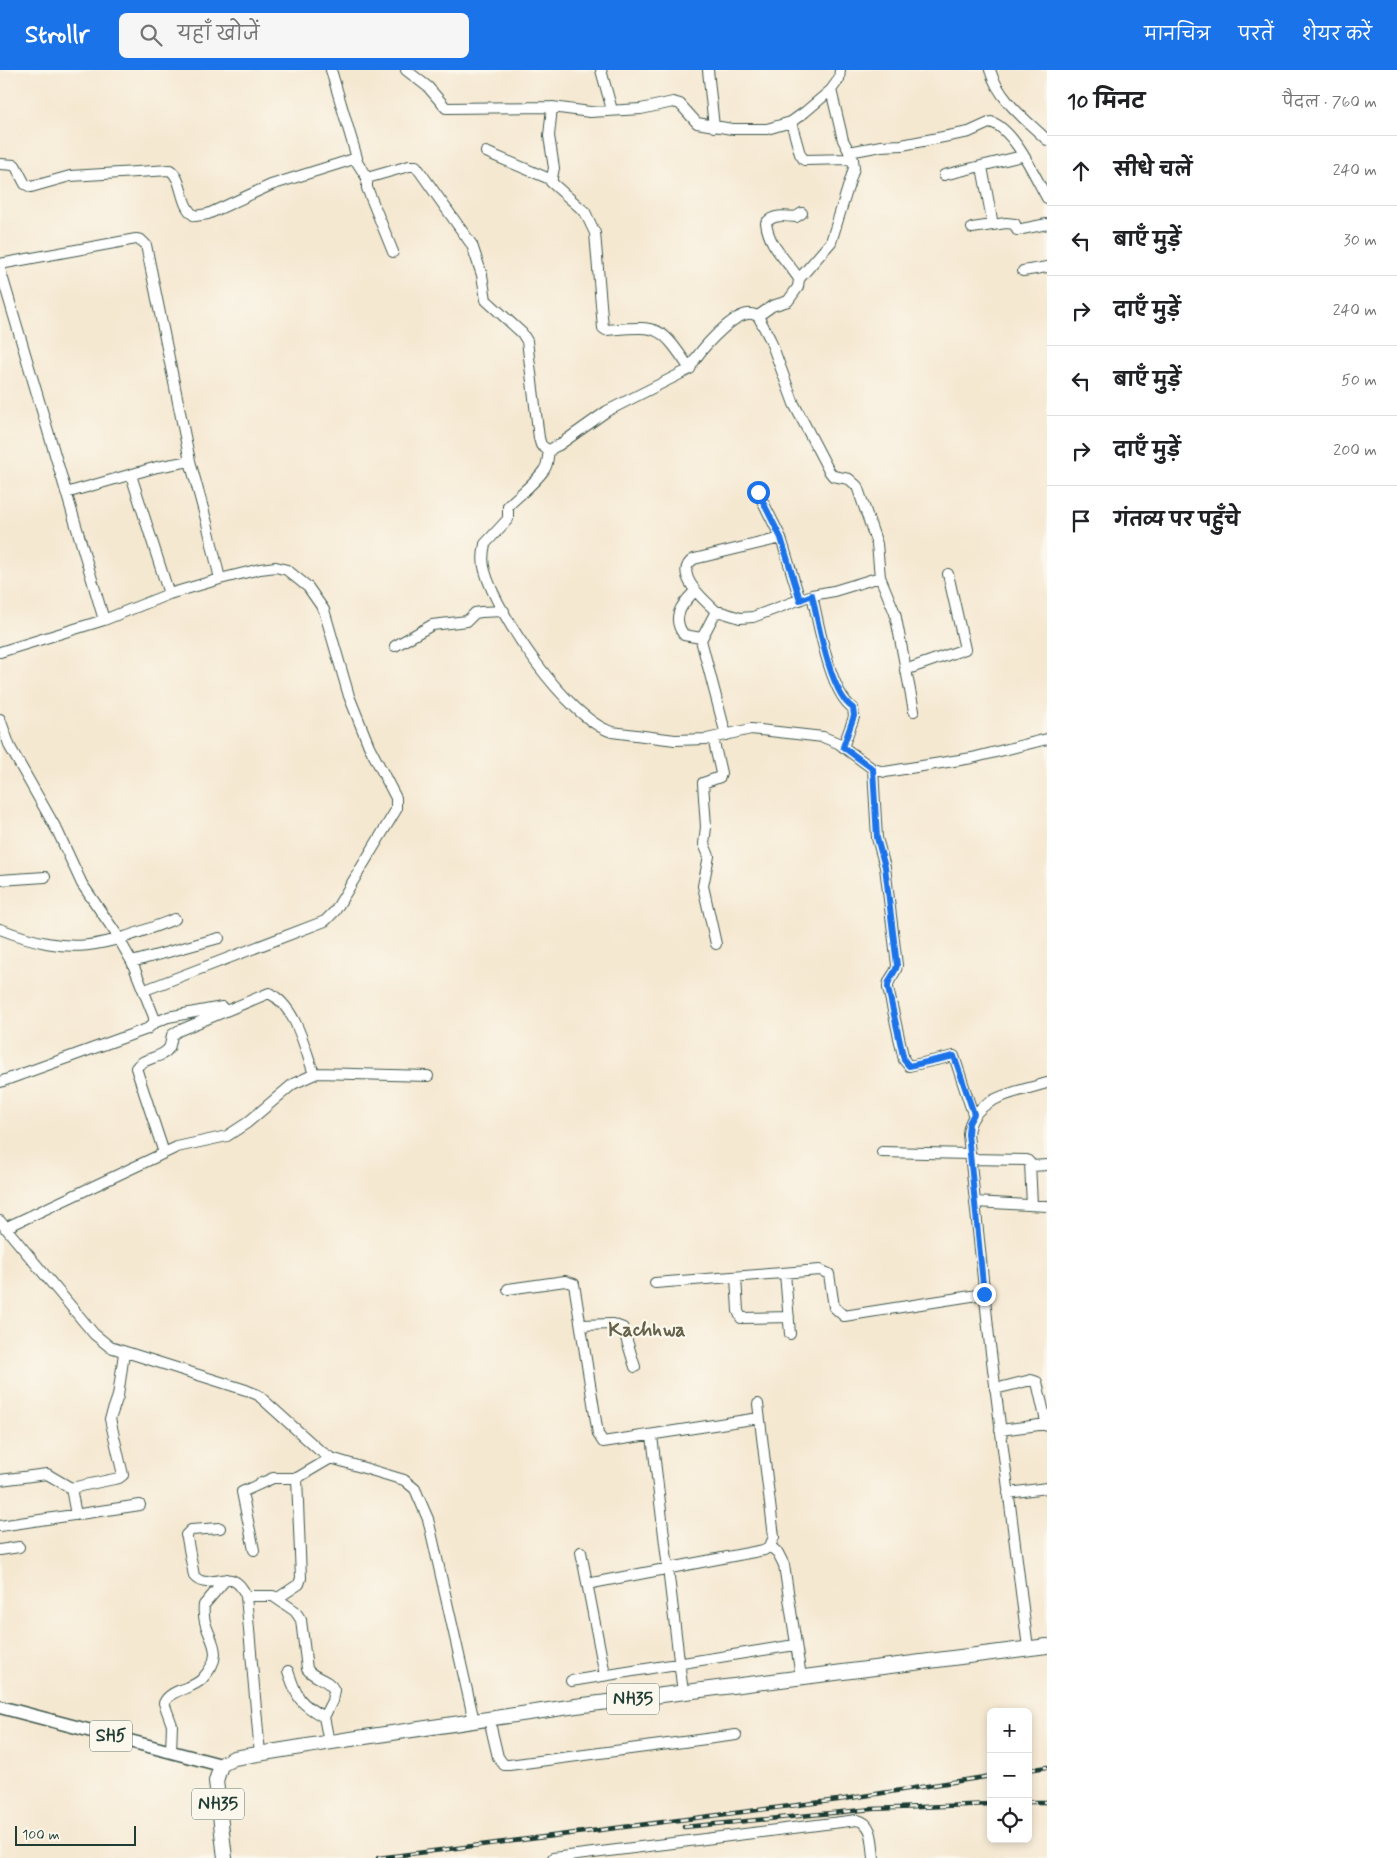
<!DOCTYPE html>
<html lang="hi">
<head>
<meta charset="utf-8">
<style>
  body { margin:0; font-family:Mynerve,"Playpen Sans Deva",sans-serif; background:#f6f6f6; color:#202124 }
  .controls { position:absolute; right:15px; bottom:15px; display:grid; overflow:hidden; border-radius:8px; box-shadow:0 2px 8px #0003 }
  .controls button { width:45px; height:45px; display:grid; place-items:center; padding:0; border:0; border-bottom:1px solid #e0e0e0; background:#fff; color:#202124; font:25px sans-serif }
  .scale { position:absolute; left:15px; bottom:12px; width:121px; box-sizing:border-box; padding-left:5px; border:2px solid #1f3d34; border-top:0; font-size:14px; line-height:18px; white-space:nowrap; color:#1f3d34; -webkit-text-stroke:4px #fbf7ec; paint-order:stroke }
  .stop { position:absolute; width:15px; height:15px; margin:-11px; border:4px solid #1a73e8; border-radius:50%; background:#fff }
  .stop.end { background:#1a73e8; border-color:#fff; box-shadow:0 1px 5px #0008 }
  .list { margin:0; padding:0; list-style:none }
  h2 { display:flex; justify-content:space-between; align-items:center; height:65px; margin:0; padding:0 20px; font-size:21px }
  h2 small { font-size:16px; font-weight:400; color:#757577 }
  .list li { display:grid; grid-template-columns:32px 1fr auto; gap:15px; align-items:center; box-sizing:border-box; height:70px; padding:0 20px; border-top:1px solid #e0e0e0 }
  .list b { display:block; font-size:19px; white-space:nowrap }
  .list em { font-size:16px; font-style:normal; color:#757577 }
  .icon { flex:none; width:28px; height:28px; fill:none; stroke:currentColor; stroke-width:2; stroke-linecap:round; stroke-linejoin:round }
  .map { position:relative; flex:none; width:1047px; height:1788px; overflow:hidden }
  header { display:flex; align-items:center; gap:30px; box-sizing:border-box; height:70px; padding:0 25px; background:#1a73e8; color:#fff }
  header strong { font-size:24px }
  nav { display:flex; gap:28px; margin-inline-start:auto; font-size:18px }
  .search { width:350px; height:45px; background:#f6f6f6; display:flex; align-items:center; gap:12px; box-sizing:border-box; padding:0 18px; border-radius:8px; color:#757577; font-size:19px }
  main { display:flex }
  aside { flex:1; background:#fff }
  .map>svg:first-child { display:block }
</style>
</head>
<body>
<header>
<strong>Strollr</strong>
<div class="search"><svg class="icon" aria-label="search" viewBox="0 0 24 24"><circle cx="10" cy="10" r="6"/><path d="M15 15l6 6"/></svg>यहाँ खोजें</div>
<nav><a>मानचित्र</a><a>परतें</a><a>शेयर करें</a></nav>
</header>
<main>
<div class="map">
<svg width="1047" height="1788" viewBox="0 0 1047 1788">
  <rect width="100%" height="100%" fill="#fbf7ec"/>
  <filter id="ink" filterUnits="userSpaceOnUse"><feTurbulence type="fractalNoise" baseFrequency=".02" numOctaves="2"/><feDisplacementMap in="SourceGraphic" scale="10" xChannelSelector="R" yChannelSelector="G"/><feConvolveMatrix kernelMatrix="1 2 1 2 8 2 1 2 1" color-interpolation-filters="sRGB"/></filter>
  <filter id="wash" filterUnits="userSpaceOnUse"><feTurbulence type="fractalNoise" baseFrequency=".0096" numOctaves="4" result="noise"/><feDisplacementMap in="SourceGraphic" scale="20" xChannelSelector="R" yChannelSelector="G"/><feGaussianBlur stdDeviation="1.12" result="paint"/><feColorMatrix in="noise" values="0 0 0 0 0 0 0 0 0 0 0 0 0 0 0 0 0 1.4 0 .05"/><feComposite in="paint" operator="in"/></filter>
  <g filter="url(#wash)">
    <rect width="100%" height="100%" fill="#f5e8d1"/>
  </g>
  <g filter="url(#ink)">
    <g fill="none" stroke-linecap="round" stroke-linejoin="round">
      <defs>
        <path id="minor" d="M 406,0 L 428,17 L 446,38 L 552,37 L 590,42 L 641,39 L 673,32 L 680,34 L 697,53 L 732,59 L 767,59 L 791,52 L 805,42 L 831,20 L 839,9 L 840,0
          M 601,0 L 612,40
          M 708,0 L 714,57
          M 990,0 C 999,30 1025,49 1047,70
          M 831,20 L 843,70 L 853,89 L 854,98 L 831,172 L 799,209 L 798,217 L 788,231 L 772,236 L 758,246 C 755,245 751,243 747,244 C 730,247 697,282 690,299 L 607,341 L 559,375 C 542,381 552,389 544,400 C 535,413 519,425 508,436 L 508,449 L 485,474 C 483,483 482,492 485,501 C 497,545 567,648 612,662 L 675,670 L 707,669 L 751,659 L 823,667 L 838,673 L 873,699 L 885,702 L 972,688 L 1047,669
          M 552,37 L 549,66 L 554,98 L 551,112 L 585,142 L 595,163 L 603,258 L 606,260 C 659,256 660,254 690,299
          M 791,52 L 800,84 L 804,90 L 853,89
          M 486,82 L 552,110
          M 849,82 L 881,76 L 902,75 L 969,62 L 991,52 C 1015,60 1035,107 1047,128
          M 355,89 L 367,108 L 409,96 L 416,96 L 472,175 L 482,205 L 486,230 L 522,263 L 527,271 L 539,368 L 541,375 L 549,381
          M 0,94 L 15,95 L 25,114 L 31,117 L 70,106 L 170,100 C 184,110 179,136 195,146 L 208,144 L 271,115 L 357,88 L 331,0
          M 982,97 L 993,155
          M 944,105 L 1018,87 L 1022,84
          M 367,108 L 367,118 L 393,182
          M 972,158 L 1006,153 L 1015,154 L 1017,160 L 1047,154
          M 0,194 L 136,169 L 141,170 L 146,175 L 190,391 L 207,453 L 220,509
          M 0,199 L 104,550
          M 1023,201 L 1047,197
          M 799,209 C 787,190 769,177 766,153 C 773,144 786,146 796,147 L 802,143
          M 758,246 L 770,269 L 794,334 L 829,401 L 833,406 L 849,409 L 857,416 L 877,474 L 880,507 L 895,543 L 914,641
          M 131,405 L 169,524
          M 758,422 L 781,468 L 800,530
          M 66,423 L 157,397 L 190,391
          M 694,522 C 681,535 671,548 684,565 L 701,568
          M 812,525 C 818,551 830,624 853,638 L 854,647 L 843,677
          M 717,542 C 706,532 671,503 694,489 L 781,468
          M 395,576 L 432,555 L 467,551 L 475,543 L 481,542 L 504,541
          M 0,582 L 104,550 L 169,524 L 220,509 L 260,499 L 276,497 L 287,500 L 308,517 L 324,540 L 349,626 L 369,676 L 396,728 L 396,740 L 335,841 L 325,851 L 145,920
          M 905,600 L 965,579 L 948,504
          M 0,649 L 10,677 L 58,762 L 82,814 L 115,862 L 132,892 L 154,947 L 154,953 L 147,959 L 0,1012
          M 726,665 L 701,570 L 715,543 L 721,542 L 740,548 L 753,547 L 812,525 L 834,521 L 880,507
          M 713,668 L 721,703 L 720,707 L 703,713 L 706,757 L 704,774 L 709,786 L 703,816 L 716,874
          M 873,699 L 877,768 L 885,797 L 897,895 C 897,904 887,908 888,918 L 904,990 L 909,996 L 954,986 L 973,1044
          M 0,810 L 45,807
          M 0,859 C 75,888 103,876 175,849
          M 132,892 L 219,868
          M 154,953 L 168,947 L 222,937
          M 882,1082 L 970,1084
          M 164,1083 L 136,998 C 143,987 162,989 169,978 C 171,974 171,969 172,965 L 178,961 L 269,923 C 296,936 305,979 314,1004
          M 971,1089 L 1027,1090 L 1030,1093 L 1032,1135
          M 1032,1096 L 1047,1095
          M 975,1132 L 1047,1136
          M 0,1151 L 94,1264 L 110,1277 L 246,1320 L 258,1325 L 319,1380 L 331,1388 L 404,1410 L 415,1419 L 428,1449 L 474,1651
          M 5,1158 L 177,1077 L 227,1066 L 247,1053 L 293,1014 L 317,1003 L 428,1006
          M 785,1203 L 790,1264
          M 736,1207 L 738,1241 L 741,1248 L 789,1247
          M 655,1213 L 820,1200 L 829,1204 L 834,1237 L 844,1246 L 984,1224
          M 508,1219 L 565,1211 L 574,1214 L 598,1364 L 603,1372 L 759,1348
          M 582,1255 L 612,1254 L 623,1258 L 635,1297
          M 995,1319 L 1031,1310 L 1037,1312 L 1047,1356
          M 1000,1360 L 1047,1354
          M 652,1366 L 683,1623
          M 0,1410 L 47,1404 L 71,1418 L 76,1445
          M 71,1418 L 119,1408 L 123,1405 L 110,1349 L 118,1326 L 124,1283
          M 1008,1423 L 1047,1418
          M 0,1456 L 140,1435
          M 220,1458 L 191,1460 L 186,1465 L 187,1468 L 194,1506 C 209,1524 232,1492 246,1526 L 260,1684
          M 770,1476 L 778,1483 L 784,1495 L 801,1607
          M 0,1480 L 19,1477
          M 254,1480 L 242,1422 L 273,1408 L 297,1408
          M 581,1482 L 605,1605
          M 587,1514 L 764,1480 L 770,1476 L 774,1467 L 758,1334
          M 246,1526 L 273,1526 L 295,1541 L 301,1550 L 307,1599 C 314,1609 328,1608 334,1620 L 332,1631 L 324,1647 L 329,1672
          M 278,1528 L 299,1514 L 301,1508 L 297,1408 L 331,1388
          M 1028,1578 L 989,1267 L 968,1064 C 971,1027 1018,1022 1047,1013
          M 288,1601 C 297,1627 298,1633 324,1647
          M 571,1611 L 795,1575
          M 489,1649 L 498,1687 L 504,1695 L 509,1695 L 736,1665
          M 171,1681 L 172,1655 L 164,1633 C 171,1618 192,1620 202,1609 C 232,1577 200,1568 204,1535 L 226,1509
          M 553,1788 L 857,1750 C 874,1753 872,1774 874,1788"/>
        <path id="major" d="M 0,1637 L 221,1695"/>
        <path id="highway" d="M 225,1788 L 216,1711 L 221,1695 L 234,1688 L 344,1670 L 576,1636 L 1047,1576"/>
      </defs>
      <!-- minor casing -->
      <use href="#minor" stroke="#3f574c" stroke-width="12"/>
      <!-- major casing -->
      <use href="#major" stroke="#3f574c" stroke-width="15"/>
      <!-- highway casing -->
      <use href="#highway" stroke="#3f574c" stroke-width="16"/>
      <!-- minor -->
      <use href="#minor" stroke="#fff" stroke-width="10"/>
      <!-- major -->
      <use href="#major" stroke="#fff" stroke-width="12"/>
      <!-- highway -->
      <use href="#highway" stroke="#fff" stroke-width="14"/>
      <defs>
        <path id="rail" d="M 1028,1700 L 1047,1697
          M 1028,1732 L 1047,1732
          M 684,1757 L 873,1739 L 991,1734
          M 378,1788 L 838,1730 L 991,1706"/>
      </defs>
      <!-- rail casing -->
      <use href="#rail" stroke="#1f3d34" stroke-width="4.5"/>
      <!-- rail -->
      <use href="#rail" stroke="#fbf7ec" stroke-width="2.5" stroke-dasharray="8" stroke-linecap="butt"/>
    </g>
  </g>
  <g fill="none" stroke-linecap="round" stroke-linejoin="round" filter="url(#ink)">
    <!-- route -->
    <path stroke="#1a73e8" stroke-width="6" d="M 758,422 L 781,468 L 800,530 L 812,525 C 818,551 830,624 853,638 L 854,646 L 843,677 L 873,699 L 877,768 L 885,797 L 897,895 C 896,904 887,908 888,918 L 904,990 L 909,996 L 954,986 L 974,1044 L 969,1053 L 968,1064 L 984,1224"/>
  </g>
  <g text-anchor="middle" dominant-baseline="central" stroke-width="4.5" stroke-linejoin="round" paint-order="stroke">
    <!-- shield labels -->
    <g fill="#fbf7ec" stroke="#61756b" stroke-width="1">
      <rect x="607" y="1613.5" width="52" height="31" rx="4"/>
      <rect x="90" y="1650.5" width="42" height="31" rx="4"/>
      <rect x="192" y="1718.5" width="52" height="31" rx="4"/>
    </g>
    <g font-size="18" font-weight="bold" fill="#1f3d34">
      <text x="633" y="1629">NH35</text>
      <text x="111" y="1666">SH5</text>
      <text x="218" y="1734">NH35</text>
    </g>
    <!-- neighbourhood labels -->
    <g font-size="20" font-weight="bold" fill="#65624b" stroke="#fbf7ec">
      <text x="647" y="1260">Kachhwa</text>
    </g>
  </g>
</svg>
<div class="controls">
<button>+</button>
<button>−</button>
<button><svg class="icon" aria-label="locate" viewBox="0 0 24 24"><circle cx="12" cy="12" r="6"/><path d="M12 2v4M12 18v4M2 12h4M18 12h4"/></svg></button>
</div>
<div class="scale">100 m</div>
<div class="stop" style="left:758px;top:422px"></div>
<div class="stop end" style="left:984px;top:1224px"></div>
</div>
<aside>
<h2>10 मिनट<small>पैदल · 760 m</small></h2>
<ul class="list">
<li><svg class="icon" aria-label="ahead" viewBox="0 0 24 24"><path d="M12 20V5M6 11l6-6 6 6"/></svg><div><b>सीधे चलें</b></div><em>240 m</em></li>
<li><svg class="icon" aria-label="left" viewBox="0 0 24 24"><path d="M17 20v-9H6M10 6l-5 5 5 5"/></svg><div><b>बाएँ मुड़ें</b></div><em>30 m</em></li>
<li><svg class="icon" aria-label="right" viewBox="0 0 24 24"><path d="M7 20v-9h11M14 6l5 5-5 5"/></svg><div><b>दाएँ मुड़ें</b></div><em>240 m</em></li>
<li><svg class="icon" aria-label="left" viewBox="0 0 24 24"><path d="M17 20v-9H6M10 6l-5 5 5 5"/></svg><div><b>बाएँ मुड़ें</b></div><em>50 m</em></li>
<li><svg class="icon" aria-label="right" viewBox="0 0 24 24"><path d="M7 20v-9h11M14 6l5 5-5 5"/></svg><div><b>दाएँ मुड़ें</b></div><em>200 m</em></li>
<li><svg class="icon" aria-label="arrive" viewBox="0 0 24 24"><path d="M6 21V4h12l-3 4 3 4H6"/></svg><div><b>गंतव्य पर पहुँचे</b></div></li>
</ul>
</aside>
</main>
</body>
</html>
